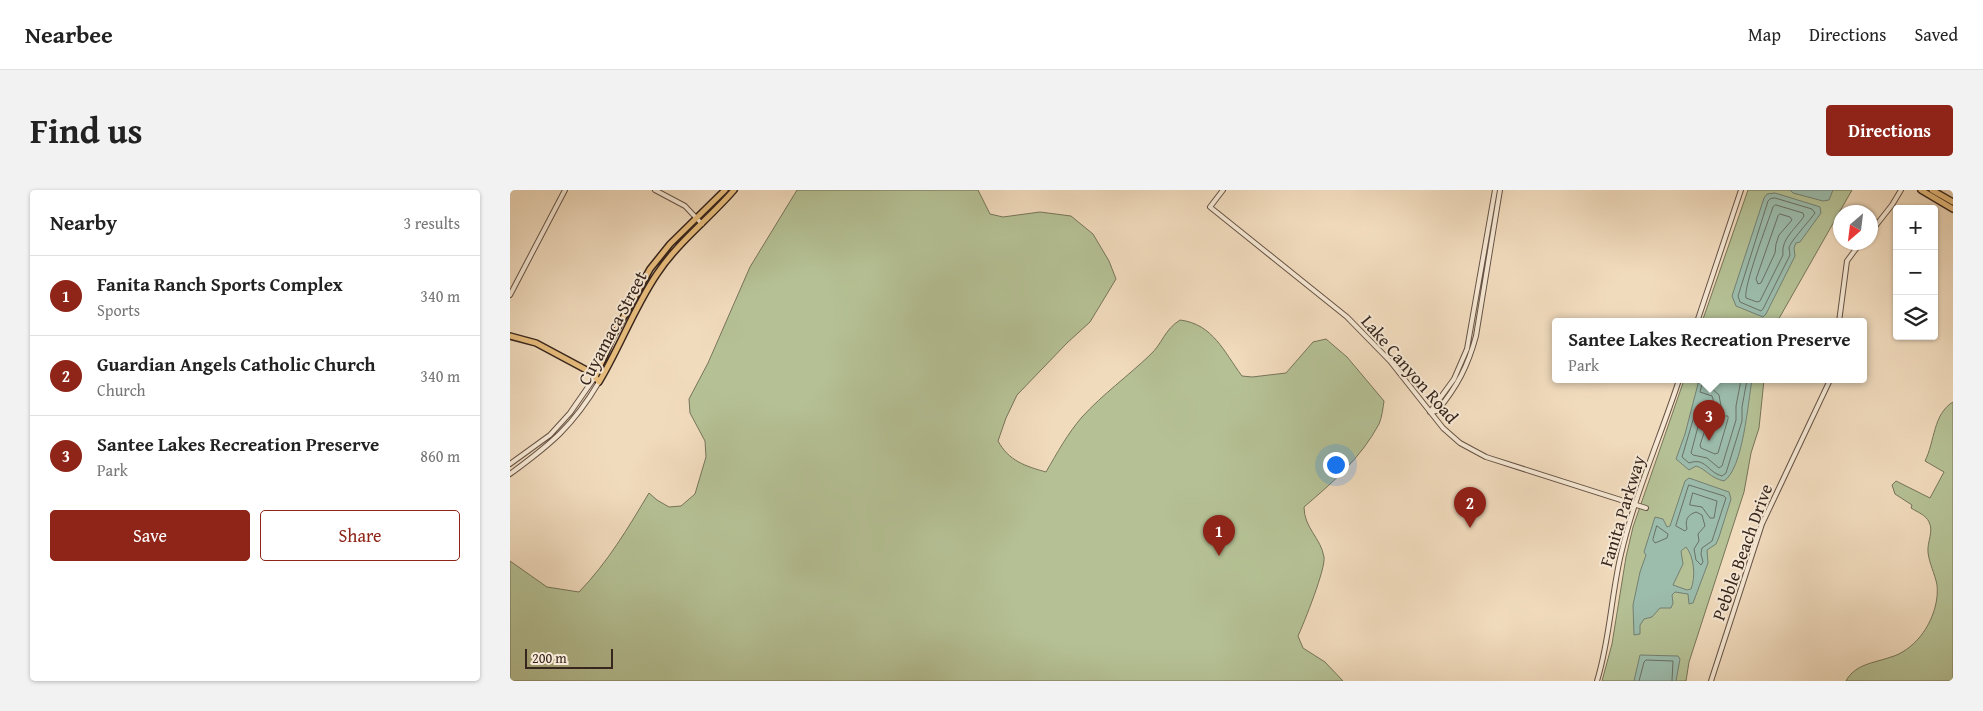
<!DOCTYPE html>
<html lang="en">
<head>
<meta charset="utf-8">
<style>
  body { margin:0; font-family:"Gentium Book Plus",serif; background:#f2f2f2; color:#222 }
  .controls { position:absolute; right:15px; top:15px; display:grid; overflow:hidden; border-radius:5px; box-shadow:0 1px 4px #0004 }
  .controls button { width:45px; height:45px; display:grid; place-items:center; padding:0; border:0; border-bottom:1px solid #e0e0e0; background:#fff; color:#222; font:25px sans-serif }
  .compass { position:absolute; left:1323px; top:15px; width:45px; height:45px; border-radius:50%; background:#fff; box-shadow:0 1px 4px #0004; rotate:208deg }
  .scale { position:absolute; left:15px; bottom:12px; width:88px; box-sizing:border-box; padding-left:5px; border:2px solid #37261e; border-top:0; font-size:14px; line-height:18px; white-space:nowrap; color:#37261e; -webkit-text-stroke:4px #f6e8d4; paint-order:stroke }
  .you { position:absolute; left:825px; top:274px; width:18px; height:18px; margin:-12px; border:4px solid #fff; border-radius:50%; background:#1a73e8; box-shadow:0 0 0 8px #1a73e833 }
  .badge { display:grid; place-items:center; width:32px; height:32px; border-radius:50%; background:#8f2418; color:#fff; font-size:16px; font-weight:700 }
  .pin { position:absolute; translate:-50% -41px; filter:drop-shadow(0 1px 2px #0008) }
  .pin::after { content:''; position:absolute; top:26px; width:18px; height:15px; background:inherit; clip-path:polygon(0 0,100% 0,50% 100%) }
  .popup { position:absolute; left:1042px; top:128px; width:315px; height:65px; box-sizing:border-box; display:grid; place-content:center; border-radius:5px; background:#fff; filter:drop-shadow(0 1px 4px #0005); font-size:16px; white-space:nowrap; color:#767676 }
  .popup b { font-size:19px; color:#222 }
  .popup::after { content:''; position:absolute; left:50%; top:100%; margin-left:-10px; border:10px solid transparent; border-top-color:#fff }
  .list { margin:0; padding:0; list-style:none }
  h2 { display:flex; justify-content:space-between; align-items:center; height:65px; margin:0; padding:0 20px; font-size:21px }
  h2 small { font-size:16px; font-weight:400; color:#767676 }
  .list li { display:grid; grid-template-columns:32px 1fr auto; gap:15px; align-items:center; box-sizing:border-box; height:80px; padding:0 20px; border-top:1px solid #e0e0e0 }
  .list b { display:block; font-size:19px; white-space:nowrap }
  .list p { margin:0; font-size:16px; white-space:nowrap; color:#767676 }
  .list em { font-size:16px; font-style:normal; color:#767676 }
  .actions { display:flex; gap:10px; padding:15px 20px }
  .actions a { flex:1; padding:11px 0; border:1px solid #8f2418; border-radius:5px; text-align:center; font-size:18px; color:#8f2418 }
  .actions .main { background:#8f2418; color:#fff }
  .icon { flex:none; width:28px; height:28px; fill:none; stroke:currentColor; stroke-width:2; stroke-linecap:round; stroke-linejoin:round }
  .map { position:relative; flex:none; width:1443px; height:491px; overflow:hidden; border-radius:5px }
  header { display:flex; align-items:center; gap:30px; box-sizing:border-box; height:70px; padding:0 25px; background:#fff; border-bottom:1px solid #e0e0e0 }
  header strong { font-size:24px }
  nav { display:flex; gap:28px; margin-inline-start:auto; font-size:18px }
  .intro { display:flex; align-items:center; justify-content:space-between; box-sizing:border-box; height:120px; padding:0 30px }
  h1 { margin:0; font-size:35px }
  .button { padding:12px 22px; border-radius:5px; background:#8f2418; color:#fff; font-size:18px; font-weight:700 }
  main { display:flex; gap:30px; padding:0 30px }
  aside { flex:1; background:#fff; border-radius:5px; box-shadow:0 1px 4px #0004 }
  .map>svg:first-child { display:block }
</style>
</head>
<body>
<header>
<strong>Nearbee</strong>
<nav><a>Map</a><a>Directions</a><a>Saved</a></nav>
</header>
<div class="intro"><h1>Find us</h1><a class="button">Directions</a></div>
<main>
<aside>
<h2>Nearby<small>3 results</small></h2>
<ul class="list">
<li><span class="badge">1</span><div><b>Fanita Ranch Sports Complex</b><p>Sports</p></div><em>340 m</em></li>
<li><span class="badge">2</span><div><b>Guardian Angels Catholic Church</b><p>Church</p></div><em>340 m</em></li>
<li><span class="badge">3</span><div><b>Santee Lakes Recreation Preserve</b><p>Park</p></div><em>860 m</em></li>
</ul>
<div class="actions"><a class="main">Save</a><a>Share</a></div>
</aside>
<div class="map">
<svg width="1443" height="491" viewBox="0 0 1443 491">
  <rect width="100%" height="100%" fill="#f1dbbd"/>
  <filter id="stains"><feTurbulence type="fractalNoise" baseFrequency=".004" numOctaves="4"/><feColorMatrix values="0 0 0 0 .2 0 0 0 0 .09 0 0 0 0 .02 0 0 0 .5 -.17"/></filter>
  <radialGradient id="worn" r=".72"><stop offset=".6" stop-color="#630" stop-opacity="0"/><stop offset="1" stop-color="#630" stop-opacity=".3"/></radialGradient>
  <!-- green -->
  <path fill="#b5c195" stroke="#76745a" d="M 287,0 L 468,0 L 480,24 L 493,27 L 530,22 L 561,26 L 583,44 L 599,71 L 606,89 L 580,132 L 557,153 L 507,205 L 496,228 L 488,251 C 499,271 515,276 536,282 C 547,263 558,243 572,227 C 593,204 618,186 640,165 C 653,153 654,140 670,130 C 703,134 714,162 732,186 L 742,187 L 776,183 L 803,152 L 816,149 L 837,167 L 874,211 C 873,218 872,227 869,234 C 851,268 822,293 794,317 C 794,338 811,348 814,367 C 816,378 794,433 788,446 L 793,458 L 815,472 L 833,491 L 0,491 L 0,371 L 37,397 L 69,402 C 98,372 118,338 139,303 L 147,310 L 159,317 L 171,316 L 185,304 L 196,267 L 195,251 L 180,223 L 179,209 L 198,173 L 240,77 Z
    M 1238,0 L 1342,0 L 1267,132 L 1192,132 Z
    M 1174,190 L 1254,190 L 1249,238 L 1241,263 L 1234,302 L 1179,472 L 1176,491 L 1092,491 L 1102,454 L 1116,367 L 1123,337 Z
    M 1443,212 L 1443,491 L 1336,491 C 1345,474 1364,473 1381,467 C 1392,464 1402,456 1409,448 C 1421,434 1429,413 1427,395 C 1425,384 1419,373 1418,362 C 1417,352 1424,341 1419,332 C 1416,325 1407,322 1401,318 L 1402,315 L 1385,304 L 1382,295 L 1386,291 L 1420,308 L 1434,282 L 1415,271 C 1425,251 1423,224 1443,212 Z"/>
  <!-- water -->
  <path fill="#9cbcac" stroke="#748073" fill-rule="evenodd" d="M 1280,0 L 1323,0 L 1319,10 L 1313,11 L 1283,3 Z
    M 1265,3 L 1304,15 L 1310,17 L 1311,23 L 1290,52 L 1286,53 L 1284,58 L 1285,66 L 1256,124 L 1253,127 L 1226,116 L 1222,106 L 1254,8 L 1257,4 Z
    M 1189,190 L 1230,190 L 1233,191 L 1242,190 C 1238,212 1233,279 1214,291 C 1200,288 1196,279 1186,276 L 1179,280 L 1166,269 L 1175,244 Z
    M 1179,288 L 1219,302 L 1221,309 L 1209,347 L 1206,354 L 1197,360 L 1198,373 L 1183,413 L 1179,414 L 1178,404 L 1165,402 L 1162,405 L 1163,413 L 1161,418 L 1150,418 L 1142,427 L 1134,429 L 1130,435 L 1130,444 L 1124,445 L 1123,415 L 1130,382 L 1136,365 L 1134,362 L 1145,327 L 1153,329 L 1157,337 L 1160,336 L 1175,291 ZM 1176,357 C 1184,366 1186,387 1181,399 L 1177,400 L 1163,395 L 1173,374 L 1171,361 Z
    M 1130,465 L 1168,466 L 1170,469 L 1166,491 L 1124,491 Z"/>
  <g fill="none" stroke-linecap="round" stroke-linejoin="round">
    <!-- shore -->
    <path stroke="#6a7165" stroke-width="1" d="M 1265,8 L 1302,19 L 1305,23 C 1301,29 1279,53 1279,58 C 1279,60 1280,63 1280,65 L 1253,119 L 1251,121 L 1230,112 L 1228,106 L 1258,11 L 1260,9 Z
      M 1266,15 L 1293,23 L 1294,26 C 1286,39 1271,48 1273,65 L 1250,111 L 1247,112 L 1236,108 C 1233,97 1258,32 1263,17 Z
      M 1270,24 L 1280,27 L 1282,30 L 1269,45 L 1266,54 L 1265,63 L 1251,93 L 1248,94 L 1246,89 L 1268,26 Z
      M 1193,190 L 1190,202 L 1202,206 L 1205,216 L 1198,222 L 1188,219 L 1186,220 L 1172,267 L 1179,273 C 1196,267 1197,282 1212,286 L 1216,283 L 1232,231 L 1232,217 L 1237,190
      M 1199,190 L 1199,196 L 1209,205 L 1211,216 L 1204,226 L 1190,229 L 1181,263 L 1183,265 L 1197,268 L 1209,278 L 1212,276 L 1226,230 L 1226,216 L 1231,190
      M 1215,226 L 1218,226 L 1218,229 L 1208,263 L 1205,264 L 1191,258 L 1190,255 L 1196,237 L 1207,233 Z
      M 1179,295 L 1214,306 L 1216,308 L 1202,351 L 1192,358 L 1191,364 L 1193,372 L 1191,375 L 1186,370 L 1184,359 L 1189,351 L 1188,344 L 1195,336 L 1192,325 L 1186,322 C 1177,325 1175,330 1177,339 L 1175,341 L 1166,336 Z
      M 1183,303 L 1207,311 L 1204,328 L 1200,328 L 1192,317 L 1180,315 Z
      M 1147,336 L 1158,344 L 1157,348 L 1145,353 L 1143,350 Z
      M 1129,491 L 1134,472 L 1136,470 L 1163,471 L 1162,491"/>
    <defs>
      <path id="minor" d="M 145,0 L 175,16 L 192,34
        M 713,0 L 700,17 L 837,127 L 880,171 L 933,238 L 950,253 L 976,267 L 1136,318
        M 1360,43 L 1382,15 L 1391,0
        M 0,105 L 55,0
        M 1187,132 L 1231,0
        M 1329,132 L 1337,71 L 1351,52
        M 920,222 L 927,221 C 947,197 958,176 966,146 L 990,0
        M 920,222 L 944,189 L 957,159 L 985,0
        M 0,274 L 40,245 L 60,223 L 85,187
        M 0,284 C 41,254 63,236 89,192
        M 1087,491 C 1100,449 1101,406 1111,364 C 1125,304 1150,248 1169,190
        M 1201,491 L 1252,334 L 1320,190"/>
      <path id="major" d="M 1411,0 L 1443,19
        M 1422,0 L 1443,12
        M 0,146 L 26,153 L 82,183 L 89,192 C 110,157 124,118 147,84 C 168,52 199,29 224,0
        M 85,187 L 103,146 L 140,79 L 160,54 L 215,0"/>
    </defs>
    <!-- minor casing -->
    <use href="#minor" stroke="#665346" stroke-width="6"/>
    <!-- major casing -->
    <use href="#major" stroke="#37261e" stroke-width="8"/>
    <!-- minor -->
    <use href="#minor" stroke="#f6e8d4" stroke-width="4"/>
    <!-- major -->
    <use href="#major" stroke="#e8be7e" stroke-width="5"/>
  </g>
  <g text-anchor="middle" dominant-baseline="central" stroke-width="4" stroke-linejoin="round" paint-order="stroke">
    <!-- street labels -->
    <g font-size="18" fill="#37261e" stroke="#f6e8d4">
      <text transform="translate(102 138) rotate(-62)">Cuyamaca Street</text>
      <text transform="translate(900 179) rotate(49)">Lake Canyon Road</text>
      <text transform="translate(1112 321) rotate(-73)">Fanita Parkway</text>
      <text transform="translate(1232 362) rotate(-70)">Pebble Beach Drive</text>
    </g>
  </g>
  <rect width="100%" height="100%" filter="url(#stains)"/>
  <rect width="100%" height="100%" fill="url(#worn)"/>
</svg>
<div class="controls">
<button>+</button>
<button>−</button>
<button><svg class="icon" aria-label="layers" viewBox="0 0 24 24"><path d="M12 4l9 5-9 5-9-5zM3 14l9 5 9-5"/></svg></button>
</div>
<svg class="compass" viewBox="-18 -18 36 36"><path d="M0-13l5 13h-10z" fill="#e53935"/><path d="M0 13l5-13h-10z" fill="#767676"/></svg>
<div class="scale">200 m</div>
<div class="you"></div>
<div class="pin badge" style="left:709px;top:366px">1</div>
<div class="pin badge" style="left:960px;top:338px">2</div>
<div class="pin badge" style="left:1199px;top:251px">3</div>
<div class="popup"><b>Santee Lakes Recreation Preserve</b>Park</div>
</div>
</main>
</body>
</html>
